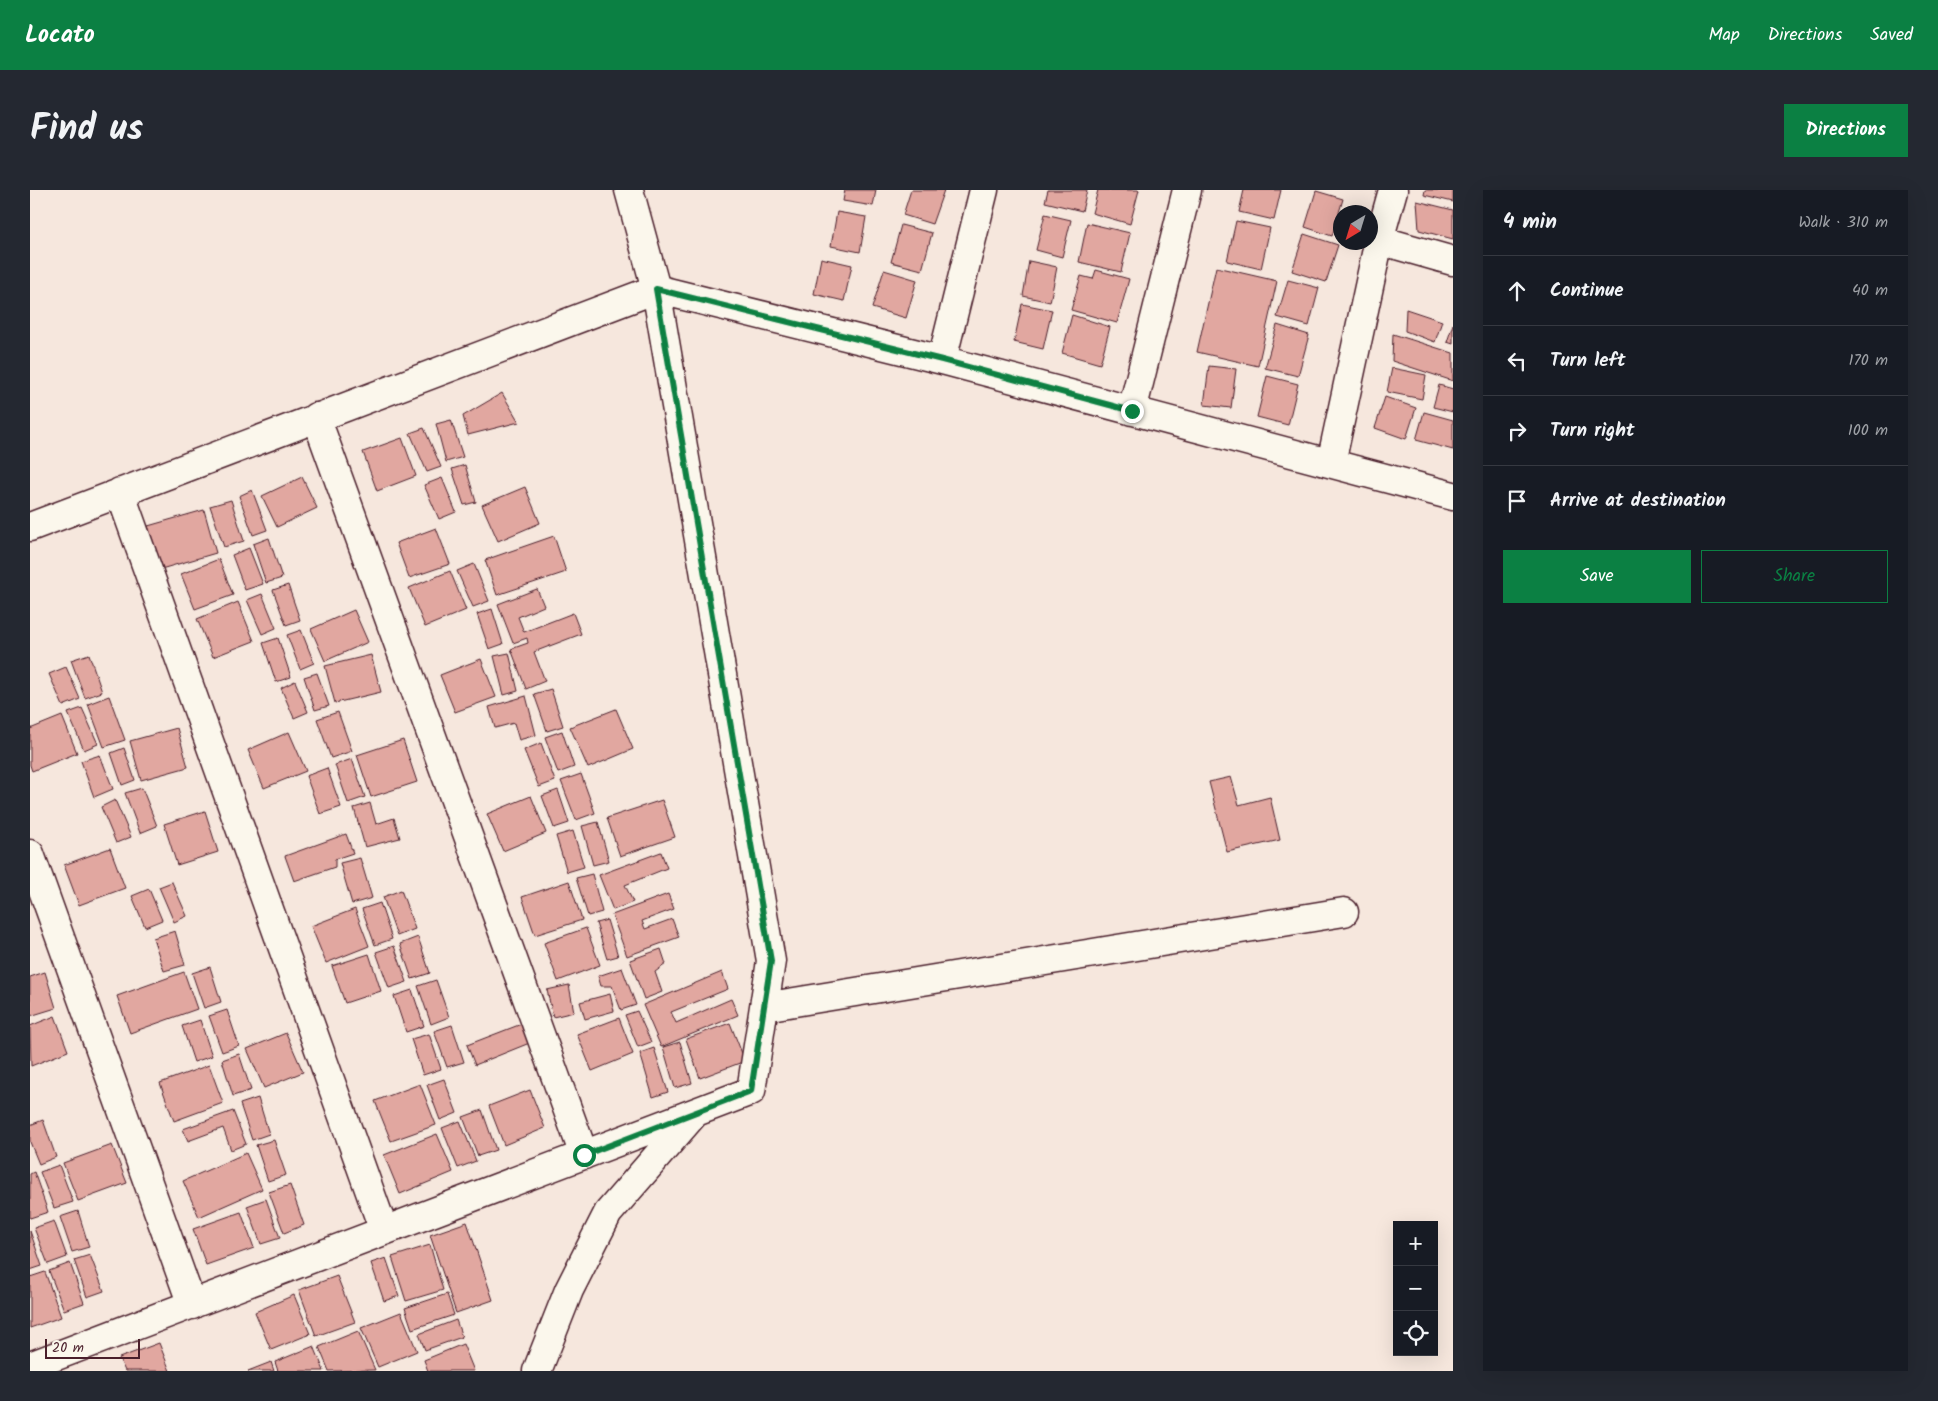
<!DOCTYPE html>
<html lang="en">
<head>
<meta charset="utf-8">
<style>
  body { margin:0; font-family:Kalam,sans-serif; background:#242831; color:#f1f3f6 }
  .controls { position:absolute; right:15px; bottom:15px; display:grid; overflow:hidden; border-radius:0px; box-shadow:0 5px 20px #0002 }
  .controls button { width:45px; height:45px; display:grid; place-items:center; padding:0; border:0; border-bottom:1px solid #363941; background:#171b24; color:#f1f3f6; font:25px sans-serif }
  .compass { position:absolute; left:1303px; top:15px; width:45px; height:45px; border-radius:50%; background:#171b24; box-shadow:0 5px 20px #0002; rotate:218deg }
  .scale { position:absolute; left:15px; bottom:12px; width:95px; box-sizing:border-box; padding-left:5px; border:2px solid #4a1f2b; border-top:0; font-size:14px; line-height:18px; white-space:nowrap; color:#4a1f2b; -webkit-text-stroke:4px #fbf7ec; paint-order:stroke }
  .stop { position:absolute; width:15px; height:15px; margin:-11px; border:4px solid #0b8043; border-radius:50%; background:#fff }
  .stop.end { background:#0b8043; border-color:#fff; box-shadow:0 1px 5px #0008 }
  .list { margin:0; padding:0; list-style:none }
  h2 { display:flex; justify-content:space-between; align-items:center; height:65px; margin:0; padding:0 20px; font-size:21px }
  h2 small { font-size:16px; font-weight:400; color:#9ea1a6 }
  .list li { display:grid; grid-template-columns:32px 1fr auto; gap:15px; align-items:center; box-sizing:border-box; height:70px; padding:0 20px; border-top:1px solid #363941 }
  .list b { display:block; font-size:19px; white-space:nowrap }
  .list em { font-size:16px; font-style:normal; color:#9ea1a6 }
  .actions { display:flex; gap:10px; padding:15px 20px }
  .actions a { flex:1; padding:11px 0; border:1px solid #0b8043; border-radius:0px; text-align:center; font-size:18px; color:#0b8043 }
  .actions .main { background:#0b8043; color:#fff }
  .icon { flex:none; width:28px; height:28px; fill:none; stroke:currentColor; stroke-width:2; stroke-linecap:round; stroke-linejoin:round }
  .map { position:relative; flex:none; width:1423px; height:1181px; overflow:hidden; border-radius:0px }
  header { display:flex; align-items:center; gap:30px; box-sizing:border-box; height:70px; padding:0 25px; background:#0b8043; color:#fff }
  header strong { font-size:24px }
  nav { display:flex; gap:28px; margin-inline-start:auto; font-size:18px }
  .intro { display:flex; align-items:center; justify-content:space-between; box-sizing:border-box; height:120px; padding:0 30px }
  h1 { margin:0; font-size:35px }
  .button { padding:12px 22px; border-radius:0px; background:#0b8043; color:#fff; font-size:18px; font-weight:700 }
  main { display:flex; gap:30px; padding:0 30px }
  aside { flex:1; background:#171b24; border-radius:0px; box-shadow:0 5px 20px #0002 }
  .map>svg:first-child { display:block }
</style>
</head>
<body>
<header>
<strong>Locato</strong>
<nav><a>Map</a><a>Directions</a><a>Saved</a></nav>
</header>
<div class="intro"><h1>Find us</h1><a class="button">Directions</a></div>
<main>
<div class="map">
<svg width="1423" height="1181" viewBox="0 0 1423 1181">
  <rect width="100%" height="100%" fill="#f6e7dd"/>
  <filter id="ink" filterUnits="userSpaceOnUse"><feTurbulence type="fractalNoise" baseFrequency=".02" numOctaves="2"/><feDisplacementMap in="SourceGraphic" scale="10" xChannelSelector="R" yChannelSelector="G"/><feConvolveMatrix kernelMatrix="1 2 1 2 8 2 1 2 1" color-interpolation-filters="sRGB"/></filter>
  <g filter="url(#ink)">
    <!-- building -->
    <path fill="#e1a7a0" stroke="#4a1f2b" d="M 815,0 L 846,0 L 843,16 L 813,11 Z
      M 881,0 L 914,0 L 902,34 L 873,25 Z
      M 1018,0 L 1057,0 L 1052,21 L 1015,12 Z
      M 1068,0 L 1109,0 L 1100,34 L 1062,23 Z
      M 1214,0 L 1251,0 L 1244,30 L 1209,22 Z
      M 1395,0 L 1423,0 L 1423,12 L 1394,5 Z
      M 1286,1 L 1313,9 L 1302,46 L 1275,37 Z
      M 1387,11 L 1423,20 L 1423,49 L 1389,40 Z
      M 807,22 L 836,27 L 830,62 L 801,56 Z
      M 1015,24 L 1041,30 L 1032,67 L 1006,60 Z
      M 1206,31 L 1240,38 L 1231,79 L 1197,71 Z
      M 1057,33 L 1100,43 L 1091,82 L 1049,72 Z
      M 871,35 L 902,43 L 892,80 L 861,72 Z
      M 1274,44 L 1308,55 L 1296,92 L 1262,81 Z
      M 791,68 L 822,75 L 814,111 L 784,104 Z
      M 999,71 L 1027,77 L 1020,112 L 993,106 Z
      M 1186,77 L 1247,91 L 1228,176 L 1167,162 Z
      M 854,80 L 887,90 L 876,128 L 842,118 Z
      M 1066,80 L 1099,89 L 1087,133 L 1041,120 L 1051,86 L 1063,89 Z
      M 1258,90 L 1289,98 L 1279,136 L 1247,127 Z
      M 992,114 L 1022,120 L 1013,159 L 984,152 Z
      M 1376,119 L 1412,131 L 1405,152 L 1375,141 Z
      M 1042,125 L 1080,137 L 1070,174 L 1032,163 Z
      M 1423,134 L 1423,154 L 1417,152 Z
      M 1247,135 L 1279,145 L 1268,186 L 1235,178 Z
      M 1363,144 L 1423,163 L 1423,191 L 1362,171 Z
      M 1179,176 L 1206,179 L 1201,218 L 1174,215 Z
      M 1362,178 L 1396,185 L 1392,209 L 1357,202 Z
      M 1237,186 L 1268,194 L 1258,235 L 1227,227 Z
      M 1409,195 L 1423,199 L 1423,222 L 1403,217 Z
      M 472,203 L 489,232 L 438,245 L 433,226 Z
      M 1355,207 L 1386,218 L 1376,249 L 1345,238 Z
      M 1394,222 L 1423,230 L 1423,260 L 1386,250 Z
      M 421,230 L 433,267 L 416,272 L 406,234 Z
      M 394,238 L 411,277 L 397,282 L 380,243 Z
      M 372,248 L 386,286 L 347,301 L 333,262 Z
      M 435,275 L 446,312 L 434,315 L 422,279 Z
      M 272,287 L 287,318 L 247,337 L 232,306 Z
      M 412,288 L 426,322 L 409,329 L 394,295 Z
      M 495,297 L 510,333 L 468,351 L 452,315 Z
      M 222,300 L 237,340 L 223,345 L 209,306 Z
      M 201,310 L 214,351 L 194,357 L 180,316 Z
      M 174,320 L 186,363 L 131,379 L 118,336 Z
      M 406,338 L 420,374 L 379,388 L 366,353 Z
      M 524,346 L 536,382 L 467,405 L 455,370 Z
      M 239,348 L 252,388 L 236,393 L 223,354 Z
      M 219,358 L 233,394 L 215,400 L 202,365 Z
      M 189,369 L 203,405 L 165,419 L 151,384 Z
      M 444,374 L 459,411 L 443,417 L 427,381 Z
      M 420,381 L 436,420 L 395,437 L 379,398 Z
      M 258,395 L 270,430 L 256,435 L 243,400 Z
      M 507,399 L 514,416 L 488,427 L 494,442 L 543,423 L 551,444 L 504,462 L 515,491 L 496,499 L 481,459 L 498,453 L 497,448 L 483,453 L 468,414 Z
      M 232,404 L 246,438 L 232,444 L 217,410 Z
      M 208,412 L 224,451 L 183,467 L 167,429 Z
      M 462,419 L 473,454 L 459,459 L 447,424 Z
      M 324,420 L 338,452 L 295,471 L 281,439 Z
      M 271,440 L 284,473 L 270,479 L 257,445 Z
      M 248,448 L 261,487 L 246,492 L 233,453 Z
      M 479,463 L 488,501 L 474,505 L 464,466 Z
      M 59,464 L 72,502 L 55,508 L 41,470 Z
      M 341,465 L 351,502 L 305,513 L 295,476 Z
      M 451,469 L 466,507 L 425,522 L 410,485 Z
      M 36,477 L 50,509 L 33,516 L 19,484 Z
      M 287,483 L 299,516 L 285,520 L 274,487 Z
      M 265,491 L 278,522 L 264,528 L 251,498 Z
      M 521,499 L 533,536 L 517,541 L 504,504 Z
      M 79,506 L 95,550 L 74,557 L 58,514 Z
      M 496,506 L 506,545 L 489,550 L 484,533 L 465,538 L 459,517 Z
      M 52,518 L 68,554 L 54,560 L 38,523 Z
      M 586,519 L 603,559 L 558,578 L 540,537 Z
      M 308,522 L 322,561 L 301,568 L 287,529 Z
      M 32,526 L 47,563 L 2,581 L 0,575 L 0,539 Z
      M 147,538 L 158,577 L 111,590 L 100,551 Z
      M 532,541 L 544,577 L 528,583 L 515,547 Z
      M 259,542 L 276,581 L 234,598 L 218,560 Z
      M 373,550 L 387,592 L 341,607 L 327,565 Z
      M 511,553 L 525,591 L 509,597 L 494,560 Z
      M 94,558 L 105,590 L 92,595 L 81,563 Z
      M 70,565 L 83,599 L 64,607 L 51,571 Z
      M 322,569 L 335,607 L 318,613 L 305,575 Z
      M 297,578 L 311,617 L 290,624 L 276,586 Z
      M 551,584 L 565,623 L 546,630 L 531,591 Z
      M 1201,587 L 1209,615 L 1240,607 L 1250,650 L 1197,662 L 1179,592 Z
      M 112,598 L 127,636 L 110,643 L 95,603 Z
      M 528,600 L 539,633 L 524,638 L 512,606 Z
      M 501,606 L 516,643 L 473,661 L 457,624 Z
      M 85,610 L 101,647 L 86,653 L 71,617 Z
      M 632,610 L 645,647 L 590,666 L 577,628 Z
      M 340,613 L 346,634 L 364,628 L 370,648 L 335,657 L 324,618 Z
      M 175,621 L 188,662 L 147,675 L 134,634 Z
      M 568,632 L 579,671 L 563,675 L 552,636 Z
      M 543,641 L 554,677 L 537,682 L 526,646 Z
      M 316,644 L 323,663 L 305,669 L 305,677 L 264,691 L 255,666 Z
      M 80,658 L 95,698 L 49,715 L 34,675 Z
      M 631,662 L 637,678 L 595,695 L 603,712 L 583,720 L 569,685 Z
      M 330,668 L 342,708 L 322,714 L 310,673 Z
      M 562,684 L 572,722 L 558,726 L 546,688 Z
      M 539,691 L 552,730 L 505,745 L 492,707 Z
      M 142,692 L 157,726 L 144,732 L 129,697 Z
      M 119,699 L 132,730 L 115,737 L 102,706 Z
      M 371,700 L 385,739 L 367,746 L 353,707 Z
      M 638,704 L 644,719 L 612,731 L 615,739 L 642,729 L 649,747 L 597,766 L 582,725 Z
      M 350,713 L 362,749 L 345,755 L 332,719 Z
      M 325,719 L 339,756 L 296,773 L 281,736 Z
      M 577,730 L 588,766 L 577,769 L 566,733 Z
      M 556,738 L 570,775 L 528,791 L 514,753 Z
      M 145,741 L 155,775 L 134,781 L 123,748 Z
      M 388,747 L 400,783 L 382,789 L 370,754 Z
      M 364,756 L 377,792 L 359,798 L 346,762 Z
      M 631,759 L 636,774 L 625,782 L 632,802 L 614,809 L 600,770 Z
      M 339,764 L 351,801 L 315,813 L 302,776 Z
      M 180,777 L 191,812 L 174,818 L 162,783 Z
      M 592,778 L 606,815 L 591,820 L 582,796 L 571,796 L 568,786 Z
      M 15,782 L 26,818 L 0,826 L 0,787 Z
      M 154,782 L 167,819 L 100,843 L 87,806 Z
      M 692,782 L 698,799 L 641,822 L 646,833 L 701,809 L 708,825 L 631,857 L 613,815 Z
      M 406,790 L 419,827 L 401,834 L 388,796 Z
      M 539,795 L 544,822 L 523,827 L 517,800 Z
      M 382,800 L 394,836 L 376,842 L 364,806 Z
      M 580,804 L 584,821 L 555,829 L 550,812 Z
      M 197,820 L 209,856 L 192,862 L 179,826 Z
      M 607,821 L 621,852 L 608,857 L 595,825 Z
      M 25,826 L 38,861 L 1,876 L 0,836 Z
      M 589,828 L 603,864 L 562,881 L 547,844 Z
      M 170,830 L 182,866 L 164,872 L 152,836 Z
      M 494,833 L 502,852 L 445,875 L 437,855 Z
      M 700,833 L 715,871 L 670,888 L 656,849 Z
      M 422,835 L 434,872 L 417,877 L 404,841 Z
      M 256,843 L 273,882 L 234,898 L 217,859 Z
      M 399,844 L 411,879 L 393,885 L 381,849 Z
      M 650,852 L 662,893 L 645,898 L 633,857 Z
      M 624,858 L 638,902 L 623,907 L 610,863 Z
      M 209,864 L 221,900 L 203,906 L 192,870 Z
      M 179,875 L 193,913 L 144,931 L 130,893 Z
      M 414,889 L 427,923 L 410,930 L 397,895 Z
      M 390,894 L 406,935 L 361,951 L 345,911 Z
      M 500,900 L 515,938 L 474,955 L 459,916 Z
      M 228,908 L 239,944 L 222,950 L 210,914 Z
      M 452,920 L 466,960 L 448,966 L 433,927 Z
      M 203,921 L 216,954 L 201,960 L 193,938 L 158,951 L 153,939 Z
      M 13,930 L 26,967 L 9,974 L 0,952 L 0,935 Z
      M 430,931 L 446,971 L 428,978 L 412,938 Z
      M 407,944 L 423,982 L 370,1004 L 354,965 Z
      M 244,950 L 256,985 L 238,991 L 226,955 Z
      M 82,955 L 97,993 L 48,1011 L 33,973 Z
      M 216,963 L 232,999 L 169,1027 L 153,991 Z
      M 29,975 L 43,1012 L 24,1018 L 10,982 Z
      M 4,982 L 18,1022 L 0,1028 L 0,984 Z
      M 260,995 L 274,1035 L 254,1043 L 239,1002 Z
      M 236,1009 L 250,1048 L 231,1054 L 217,1016 Z
      M 48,1021 L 59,1057 L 42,1062 L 30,1027 Z
      M 211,1022 L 224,1058 L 176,1075 L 163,1039 Z
      M 24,1031 L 37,1067 L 18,1074 L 4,1038 Z
      M 437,1032 L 463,1110 L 426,1123 L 400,1045 Z
      M 0,1041 L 12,1076 L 0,1080 Z
      M 400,1055 L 413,1100 L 376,1111 L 362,1067 Z
      M 60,1065 L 74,1101 L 57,1107 L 44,1070 Z
      M 356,1068 L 369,1106 L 354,1111 L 341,1073 Z
      M 40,1073 L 54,1113 L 34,1120 L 19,1081 Z
      M 15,1082 L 31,1127 L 0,1138 L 0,1087 Z
      M 307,1086 L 325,1132 L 286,1146 L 269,1100 Z
      M 417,1104 L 424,1125 L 382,1139 L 375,1118 Z
      M 264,1105 L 280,1144 L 241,1160 L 225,1122 Z
      M 371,1122 L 387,1161 L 348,1177 L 331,1138 Z
      M 426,1130 L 432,1147 L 395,1160 L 389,1144 Z
      M 328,1141 L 345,1180 L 299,1181 L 289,1157 Z
      M 129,1153 L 140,1181 L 95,1181 L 89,1168 Z
      M 433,1154 L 444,1181 L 398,1181 L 394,1170 Z
      M 284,1156 L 294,1181 L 248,1181 L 245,1172 Z
      M 241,1172 L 244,1181 L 218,1181 Z"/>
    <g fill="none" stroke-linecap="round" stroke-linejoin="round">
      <defs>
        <path id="minor" d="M 1349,50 L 1423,71
          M 912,170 L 954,0
          M 1102,221 L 1157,0
          M 286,227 L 554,965
          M 1301,273 L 1349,50 L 1363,0
          M 90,302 L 354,1041
          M 0,337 L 626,99 L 912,170 L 1423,306
          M 0,664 L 162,1115
          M 734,817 L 1314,722
          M 0,1176 L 721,901 L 741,771 L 626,99 L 599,0
          M 507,1181 L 539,1100 L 578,1023 L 663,925"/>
      </defs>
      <!-- minor casing -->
      <use href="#minor" stroke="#4a1f2b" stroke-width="31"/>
      <!-- minor -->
      <use href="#minor" stroke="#fbf7ec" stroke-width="28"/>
    </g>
  </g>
  <g fill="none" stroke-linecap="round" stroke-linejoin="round" filter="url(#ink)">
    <!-- route -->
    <path stroke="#0b8043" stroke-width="6" d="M 554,965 L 721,901 L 741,771 L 626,99 L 912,170 L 1102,221"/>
  </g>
</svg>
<div class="controls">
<button>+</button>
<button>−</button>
<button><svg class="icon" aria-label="locate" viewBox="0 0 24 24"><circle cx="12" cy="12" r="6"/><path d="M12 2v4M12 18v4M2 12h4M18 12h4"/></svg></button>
</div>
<svg class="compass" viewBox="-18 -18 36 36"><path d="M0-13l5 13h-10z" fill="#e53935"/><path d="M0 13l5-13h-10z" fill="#9ea1a6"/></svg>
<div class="scale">20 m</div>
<div class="stop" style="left:554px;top:965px"></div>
<div class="stop end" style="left:1102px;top:221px"></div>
</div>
<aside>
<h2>4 min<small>Walk · 310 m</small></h2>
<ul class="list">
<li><svg class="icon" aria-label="ahead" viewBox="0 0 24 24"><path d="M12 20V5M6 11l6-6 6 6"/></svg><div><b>Continue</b></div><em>40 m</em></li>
<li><svg class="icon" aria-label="left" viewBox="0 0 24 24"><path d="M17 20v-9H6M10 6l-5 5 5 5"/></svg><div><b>Turn left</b></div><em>170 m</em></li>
<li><svg class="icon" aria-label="right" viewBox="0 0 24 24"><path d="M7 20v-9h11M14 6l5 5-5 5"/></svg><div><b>Turn right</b></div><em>100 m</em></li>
<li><svg class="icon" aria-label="arrive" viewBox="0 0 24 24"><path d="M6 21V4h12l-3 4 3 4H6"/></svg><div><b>Arrive at destination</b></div></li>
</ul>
<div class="actions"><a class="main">Save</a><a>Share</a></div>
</aside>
</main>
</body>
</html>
